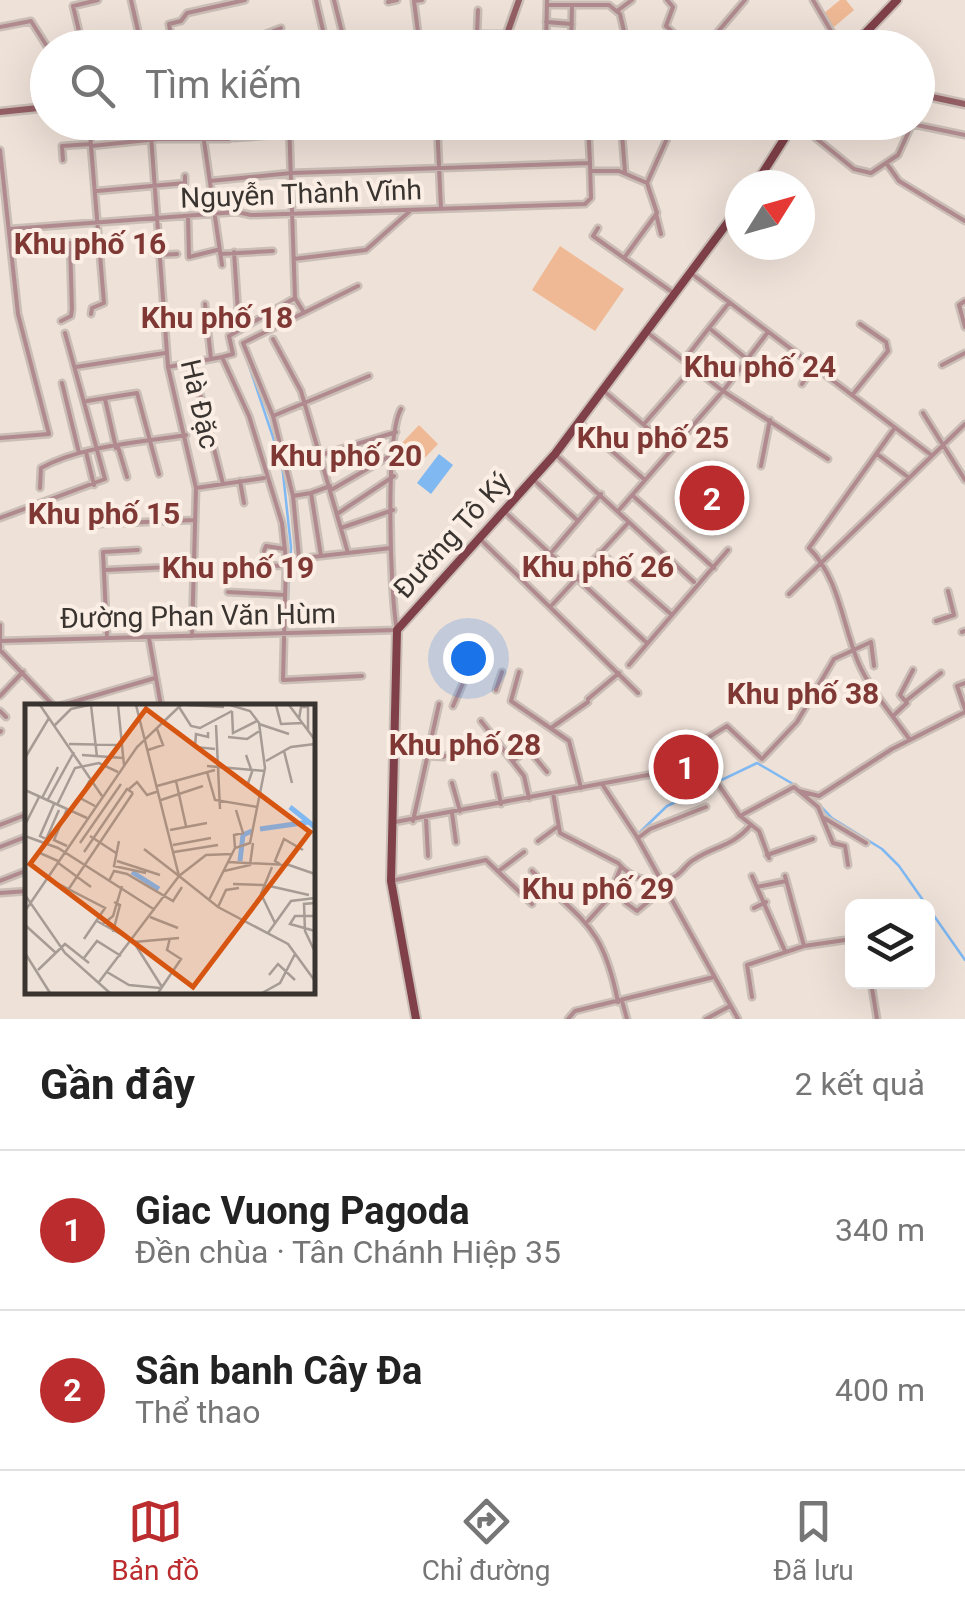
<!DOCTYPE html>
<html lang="vi">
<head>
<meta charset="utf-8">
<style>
  body { margin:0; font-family:Roboto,sans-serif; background:#f2f2f2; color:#222 }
  .controls { position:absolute; right:30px; bottom:30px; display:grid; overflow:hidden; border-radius:15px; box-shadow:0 10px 40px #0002 }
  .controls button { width:90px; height:90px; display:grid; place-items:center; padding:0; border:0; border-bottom:2px solid #e0e0e0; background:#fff; color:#222; font:50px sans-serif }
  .compass { position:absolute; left:725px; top:170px; width:90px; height:90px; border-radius:50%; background:#fff; box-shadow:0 10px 40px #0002; rotate:53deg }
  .you { position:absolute; left:468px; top:658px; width:35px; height:35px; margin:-25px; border:8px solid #fff; border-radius:50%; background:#1a73e8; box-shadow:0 0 0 15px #1a73e833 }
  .badge { display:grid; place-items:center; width:65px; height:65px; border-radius:50%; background:#bb2c2e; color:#fff; font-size:32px; font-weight:700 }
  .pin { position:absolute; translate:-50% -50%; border:5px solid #fff; box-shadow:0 2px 10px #0006 }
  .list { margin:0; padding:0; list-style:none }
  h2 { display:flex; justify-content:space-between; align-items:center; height:130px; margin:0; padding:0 40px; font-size:42px }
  h2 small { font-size:32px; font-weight:400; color:#767676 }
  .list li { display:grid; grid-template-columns:65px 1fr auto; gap:30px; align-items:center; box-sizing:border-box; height:160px; padding:0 40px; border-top:2px solid #e0e0e0 }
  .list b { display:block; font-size:38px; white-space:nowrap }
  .list p { margin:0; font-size:32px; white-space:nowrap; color:#767676 }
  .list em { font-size:32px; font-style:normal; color:#767676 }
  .icon { flex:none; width:55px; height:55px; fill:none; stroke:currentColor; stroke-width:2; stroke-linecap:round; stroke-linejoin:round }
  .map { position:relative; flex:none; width:965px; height:1019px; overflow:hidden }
  .search { position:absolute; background:#fff; box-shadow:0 10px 40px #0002; left:30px; right:30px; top:30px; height:110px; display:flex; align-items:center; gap:25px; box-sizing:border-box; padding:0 35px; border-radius:55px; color:#767676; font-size:38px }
  .sheet { height:450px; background:#fff }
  nav { display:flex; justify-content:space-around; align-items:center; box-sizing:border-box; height:140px; border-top:2px solid #e0e0e0; background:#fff; font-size:28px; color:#767676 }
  nav a { display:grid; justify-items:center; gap:5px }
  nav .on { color:#bb2c2e }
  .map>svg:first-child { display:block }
</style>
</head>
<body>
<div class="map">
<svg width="965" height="1019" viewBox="0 0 965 1019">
  <rect width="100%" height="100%" fill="#eee1d8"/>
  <!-- green -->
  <path fill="#efb995" d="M 840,0 L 846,0 L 854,10 L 834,27 L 823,14 Z
    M 560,246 L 624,289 L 595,331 L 532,290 Z
    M 419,425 L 438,444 L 420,463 L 401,444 Z
    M 709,460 L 749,495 L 715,536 L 674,501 Z"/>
  <!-- water -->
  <path fill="#80b8f2" d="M 439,454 L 453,465 L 431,494 L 417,483 Z"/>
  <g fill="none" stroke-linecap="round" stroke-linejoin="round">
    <!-- stream -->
    <path stroke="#80b8f2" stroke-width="2.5" d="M 288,318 L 330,298
      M 241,342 L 282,464 L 291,547 L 288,598
      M 811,796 L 832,818 L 882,849 L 899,866 L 965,960
      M 639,833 L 667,806 L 757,763 L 805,791"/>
    <defs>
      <path id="street" d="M 131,0 L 142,48
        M 316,0 L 327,48
        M 334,0 L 346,48
        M 667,0 L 673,7 L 666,26 L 690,48
        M 813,0 L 841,48
        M 388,2 L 397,0
        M 547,5 L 609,5
        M 609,5 L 620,14 L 628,48
        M 617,11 L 632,0
        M 546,22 L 572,24
        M 0,27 L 31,21 L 48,48
        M 477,34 L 507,34
        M 253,39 L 281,28
        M 419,39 L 477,34 L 478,10
        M 572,44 L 627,46
        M 83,48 L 73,6 L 98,0
        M 173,48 L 169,24 L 181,21 L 187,13 L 245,0
        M 219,48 L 253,39 L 255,48
        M 420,48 L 414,1 L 422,0
        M 546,48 L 547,0
        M 571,48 L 572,7
        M 704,48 L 745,0
        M 89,122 L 104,303 L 92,308 L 91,314
        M 150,122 L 168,367 L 196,488 L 192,636
        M 178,122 L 180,138
        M 244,122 L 244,127
        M 289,122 L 295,298 L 303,311
        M 588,122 L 590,163
        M 621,122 L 625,172
        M 796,122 L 854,169 L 871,173 L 898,155 L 913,122
        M 437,123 L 441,209
        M 731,124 L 732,122
        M 912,124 L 965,135
        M 234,138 L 437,123 L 588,123
        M 204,141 L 222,265
        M 91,146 L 158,139 L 229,139
        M 0,150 L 18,314 L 49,434 L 0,438
        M 63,160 L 62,146 L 91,144
        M 887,164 L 899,181 L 965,221
        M 592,171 L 619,171 L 647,183 L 657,213 L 624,258 L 672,292
        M 647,183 L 670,132 L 666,122
        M 97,191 L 185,183 L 185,176
        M 656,214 L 661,234
        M 188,216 L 189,257 L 217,250
        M 598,228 L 593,236 L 624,258
        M 10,229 L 237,212 L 251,215 L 585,204 L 591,198 L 590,163 L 291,173 L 210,181
        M 42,241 L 70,243 L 72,309 L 71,316 L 61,321
        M 234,252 L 239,327
        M 220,254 L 273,251
        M 158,255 L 177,254
        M 294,259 L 366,250 L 410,211
        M 692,274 L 930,454
        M 965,301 L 959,305 L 965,327
        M 729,303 L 709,328 L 747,359
        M 205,304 L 211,359
        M 648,333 L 723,391 L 828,459
        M 273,339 L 301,391 L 348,553
        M 222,357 L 233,354 L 229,336 L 295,298
        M 684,360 L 709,328
        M 192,362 L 223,484
        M 942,365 L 965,353
        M 76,367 L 165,353
        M 168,367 L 222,357 L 249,416 L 282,523 L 286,560 L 283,680 L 362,676
        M 62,383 L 79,453
        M 802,384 L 814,366
        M 604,391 L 672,449
        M 853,394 L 888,351 L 886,342 L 860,324
        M 105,399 L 116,448
        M 87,401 L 137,393 L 159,474
        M 923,413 L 965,480
        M 273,416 L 369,376
        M 581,424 L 645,480
        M 644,424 L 693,368
        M 894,429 L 809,548 C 839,578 842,623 858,662 C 870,690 892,714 910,740
        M 118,447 L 127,477
        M 86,452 L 94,485
        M 555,454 L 694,582
        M 877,454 L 908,477
        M 321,455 L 396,432
        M 761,466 L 770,420
        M 534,480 L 578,521
        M 240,481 L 244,503
        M 40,488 L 41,468 C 83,445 139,443 186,435
        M 196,488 L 264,478
        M 331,490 L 395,453
        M 311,493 L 293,496 L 273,416 L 243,343 L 358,286
        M 632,495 L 714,568
        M 293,496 L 299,558
        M 619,510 L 723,391 L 768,332
        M 504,511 L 647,643
        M 337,514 L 394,476
        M 0,518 L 105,479 L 65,333
        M 97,524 L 194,520
        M 341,528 L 393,510
        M 479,538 L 638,693
        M 264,551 L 266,546 L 285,549
        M 600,552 L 672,615
        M 550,554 L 601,494
        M 321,556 L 311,493 L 330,486
        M 286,560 L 391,548
        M 257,565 L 285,566
        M 105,570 L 193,566
        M 228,592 L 285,595
        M 789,594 L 965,424
        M 551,606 L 629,522
        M 936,621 L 954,615 L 948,591
        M 0,625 L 0,651
        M 962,632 L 965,631
        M 107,637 L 103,552 L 138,550
        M 149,638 L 161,706
        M 0,641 L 397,630 C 390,595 385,436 401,409
        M 0,650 L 54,706
        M 629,665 L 728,550
        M 519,672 L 511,701 L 569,741 L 581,788
        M 965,683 L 957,686 L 965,709
        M 496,690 L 502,672
        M 0,696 L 23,672
        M 588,699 L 619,673
        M 907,700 L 941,673
        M 59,706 L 155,678
        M 453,706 L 470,667
        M 0,711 L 6,717
        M 893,716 L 907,703 L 900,695 L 913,670
        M 481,721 L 524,776 L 529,798
        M 551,728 L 588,702
        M 0,732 L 1,731
        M 428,756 L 443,757 L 479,743
        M 513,761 L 528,749 L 547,772
        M 680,769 L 678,756 L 727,726 L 762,759 L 797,722 L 834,659 L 871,642 L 874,666
        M 495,775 L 501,804
        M 452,783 L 460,811
        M 602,784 L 637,837 L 738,1019
        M 799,791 L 819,796 L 892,749 L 965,712
        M 553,793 L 560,833 L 618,863 C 631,879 659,888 677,875 C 683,871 687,863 695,859 C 715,846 733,846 750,826
        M 452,813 L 456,842
        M 739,815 L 759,831 L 769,858
        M 824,818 L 866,843
        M 426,819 L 428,856
        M 413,821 L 439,704
        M 395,822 L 680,769 L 689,786 L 716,781 L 740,816 L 794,787 L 818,807 L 833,843 L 845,846 L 848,865
        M 0,825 L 28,814
        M 638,838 L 650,829 L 706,807
        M 538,841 L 557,827
        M 0,847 L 28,836
        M 767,855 L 813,839
        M 500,870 L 524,852
        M 532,871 C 582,923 602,922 618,1002
        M 752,876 L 785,951
        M 785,876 L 804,946
        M 0,881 L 28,870
        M 391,881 L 486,860 L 532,904
        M 757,887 L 786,881
        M 0,893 L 28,891
        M 523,894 L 539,878
        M 626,903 L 637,911 L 655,896 L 652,883
        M 754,908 L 766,902
        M 588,921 L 608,899 L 621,867
        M 871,982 L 877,1019
        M 752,997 L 747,965 L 804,946 L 852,939
        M 622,1001 L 627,1019
        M 568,1019 L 575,1011 L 714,977
        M 706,1019 L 730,1006"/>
      <path id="secondary" d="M 502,48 L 519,0
        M 918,94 L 965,104
        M 0,112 L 48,107"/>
      <path id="primary" d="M 851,48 L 897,0
        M 755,185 L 795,122
        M 416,1019 L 391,881 L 397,630 L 555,454 L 740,206"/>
    </defs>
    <!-- street casing -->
    <use href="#street" stroke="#cabeb6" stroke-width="9"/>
    <!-- secondary casing -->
    <use href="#secondary" stroke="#cabeb6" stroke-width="11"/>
    <!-- primary casing -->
    <use href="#primary" stroke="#cabeb6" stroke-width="12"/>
    <!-- street -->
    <use href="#street" stroke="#b08a8e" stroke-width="4"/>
    <!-- secondary -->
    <use href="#secondary" stroke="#945f65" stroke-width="6"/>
    <!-- primary -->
    <use href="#primary" stroke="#7f4049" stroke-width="8"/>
  </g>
  <g text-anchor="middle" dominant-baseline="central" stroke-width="8" stroke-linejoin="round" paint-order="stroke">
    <!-- street labels -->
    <g font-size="28" fill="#393430" stroke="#fbeee5">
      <text transform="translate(301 194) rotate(-2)">Nguyễn Thành Vĩnh</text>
      <text transform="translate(200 404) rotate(77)">Hà Đặc</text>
      <text transform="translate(452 535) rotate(-48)">Đường Tô Ký</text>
      <text transform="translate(198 616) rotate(-1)">Đường Phan Văn Hùm</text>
    </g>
    <!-- neighbourhood labels -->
    <g font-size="30" font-weight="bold" fill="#7f3834" stroke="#fbeee5">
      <text x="90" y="243">Khu phố 16</text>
      <text x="217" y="317">Khu phố 18</text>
      <text x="760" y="366">Khu phố 24</text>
      <text x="653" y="437">Khu phố 25</text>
      <text x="346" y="455">Khu phố 20</text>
      <text x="104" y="513">Khu phố 15</text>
      <text x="598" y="566">Khu phố 26</text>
      <text x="238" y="567">Khu phố 19</text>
      <text x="803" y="693">Khu phố 38</text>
      <text x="465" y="744">Khu phố 28</text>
      <text x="598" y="888">Khu phố 29</text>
    </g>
  </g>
  <!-- overview -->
  <g transform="translate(25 704)">
    <rect width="290" height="290" fill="#eee1d8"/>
    <path fill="none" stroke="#80b8f2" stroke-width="5" d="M 265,103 L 290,123M 235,125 L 284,118M 215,157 L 218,131 L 227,127M 107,168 L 134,185"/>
    <path fill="none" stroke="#a69c95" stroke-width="2.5" d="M 15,1 L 77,92M 66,1 L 72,53M 93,1 L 99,61M 111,1 L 154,172 L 193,203 L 263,240 L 290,277M 163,1 L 199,3M 251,1 L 256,20 L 278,19M 264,1 L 290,36M 154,3 L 166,22 L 175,24 L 207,7M 207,7 L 208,29 L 232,17M 274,15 L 276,3 L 283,3 L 283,26M 234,20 L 264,30M 30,21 L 46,5 L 64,1M 191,21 L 195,105M 183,28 L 183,33 L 171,30 L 170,43 L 190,45M 203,33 L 222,35 L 236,26M 44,40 L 95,41M 123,46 L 138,41 L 132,25M 259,47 L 267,79M 57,51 L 98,54M 221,51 L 227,68 L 222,82M 0,54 L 24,14M 241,57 L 266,43 L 290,40M 182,62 L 240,67M 182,68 L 190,96 L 232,103M 66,74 L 55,94 L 70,102M 151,77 L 161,122M 132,82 L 190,66M 104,85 L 112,78 L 122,91 L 134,87M 0,86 L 62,114M 17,94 L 33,63M 136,96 L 178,82M 22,97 L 49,48M 32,101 L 50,64 L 74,59 L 93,68M 42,105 L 29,136 L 42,142M 0,121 L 14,93M 145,126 L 182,119M 0,132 L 33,144 L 130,206M 65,132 L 91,149M 21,135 L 15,132 L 29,100M 94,137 L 89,162 L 121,169M 55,139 L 96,80M 148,141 L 186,134M 210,144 L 209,131 L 218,129 L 211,106M 119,145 L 154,172M 59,148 L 102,85 L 108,89M 149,148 L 193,141M 33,157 L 15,149 L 34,106M 92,157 L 135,171M 32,158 L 66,183M 203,158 L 264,161 L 290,170M 255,160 L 250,157 L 259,135 L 278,146M 247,163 L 236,190 L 250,219M 199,167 L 225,161 L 228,139M 154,172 L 181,151 L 207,150M 22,174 L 80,204 L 59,235M 84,177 L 89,167 L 102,170 L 148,197 L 157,183M 208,180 L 239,181M 240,181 L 284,191M 43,186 L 108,89M 0,191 L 40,249 L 85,289M 184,196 L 210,144 L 225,139 L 240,64 L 234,19 L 225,7 L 205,1M 290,199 L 279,200 L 280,227 L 290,248M 193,203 L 201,186 L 214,184M 0,207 L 112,43 L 156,1M 290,212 L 270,212 L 265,220 L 290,227M 125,213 L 153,224M 72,217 L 108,237 L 137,283M 0,221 L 31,249M 77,221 L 88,212 L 97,182M 88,228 L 95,201 L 89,198M 243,229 L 266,197 L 290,194M 109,238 L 154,234M 0,249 L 25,289M 59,254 L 72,237 L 96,252M 13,266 L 40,240 L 64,259M 82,268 L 104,281 L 135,284M 244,271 L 253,260 L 270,276M 74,278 L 154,172M 133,289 L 156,255 L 142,246 L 145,234M 237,289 L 255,279 L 270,250"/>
    <path fill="#d65510" fill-opacity="0.15" stroke="#d65510" stroke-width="5" d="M 121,5 L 285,128 L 168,283 L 5,160 Z"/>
    <rect width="290" height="290" fill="none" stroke="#393430" stroke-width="5"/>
  </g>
</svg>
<div class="controls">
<button><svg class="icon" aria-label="layers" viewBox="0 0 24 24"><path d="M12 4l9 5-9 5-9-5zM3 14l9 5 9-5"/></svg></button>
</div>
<svg class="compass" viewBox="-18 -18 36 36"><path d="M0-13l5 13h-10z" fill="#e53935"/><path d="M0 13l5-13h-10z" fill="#767676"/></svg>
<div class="you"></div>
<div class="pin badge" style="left:686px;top:767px">1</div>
<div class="pin badge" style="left:712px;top:498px">2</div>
<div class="search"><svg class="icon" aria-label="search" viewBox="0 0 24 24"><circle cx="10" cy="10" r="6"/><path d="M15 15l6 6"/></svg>Tìm kiếm</div>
</div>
<section class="sheet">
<h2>Gần đây<small>2 kết quả</small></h2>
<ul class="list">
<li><span class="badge">1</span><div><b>Giac Vuong Pagoda</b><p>Đền chùa · Tân Chánh Hiệp 35</p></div><em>340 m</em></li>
<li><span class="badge">2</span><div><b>Sân banh Cây Đa</b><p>Thể thao</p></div><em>400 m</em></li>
</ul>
</section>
<nav>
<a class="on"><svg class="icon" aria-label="map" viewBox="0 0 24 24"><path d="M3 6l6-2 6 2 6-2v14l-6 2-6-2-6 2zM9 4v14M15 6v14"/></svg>Bản đồ</a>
<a><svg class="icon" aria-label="directions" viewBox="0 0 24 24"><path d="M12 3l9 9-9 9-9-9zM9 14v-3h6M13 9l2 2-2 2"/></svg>Chỉ đường</a>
<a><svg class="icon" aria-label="saved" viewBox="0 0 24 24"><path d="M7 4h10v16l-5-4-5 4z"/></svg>Đã lưu</a>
</nav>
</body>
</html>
